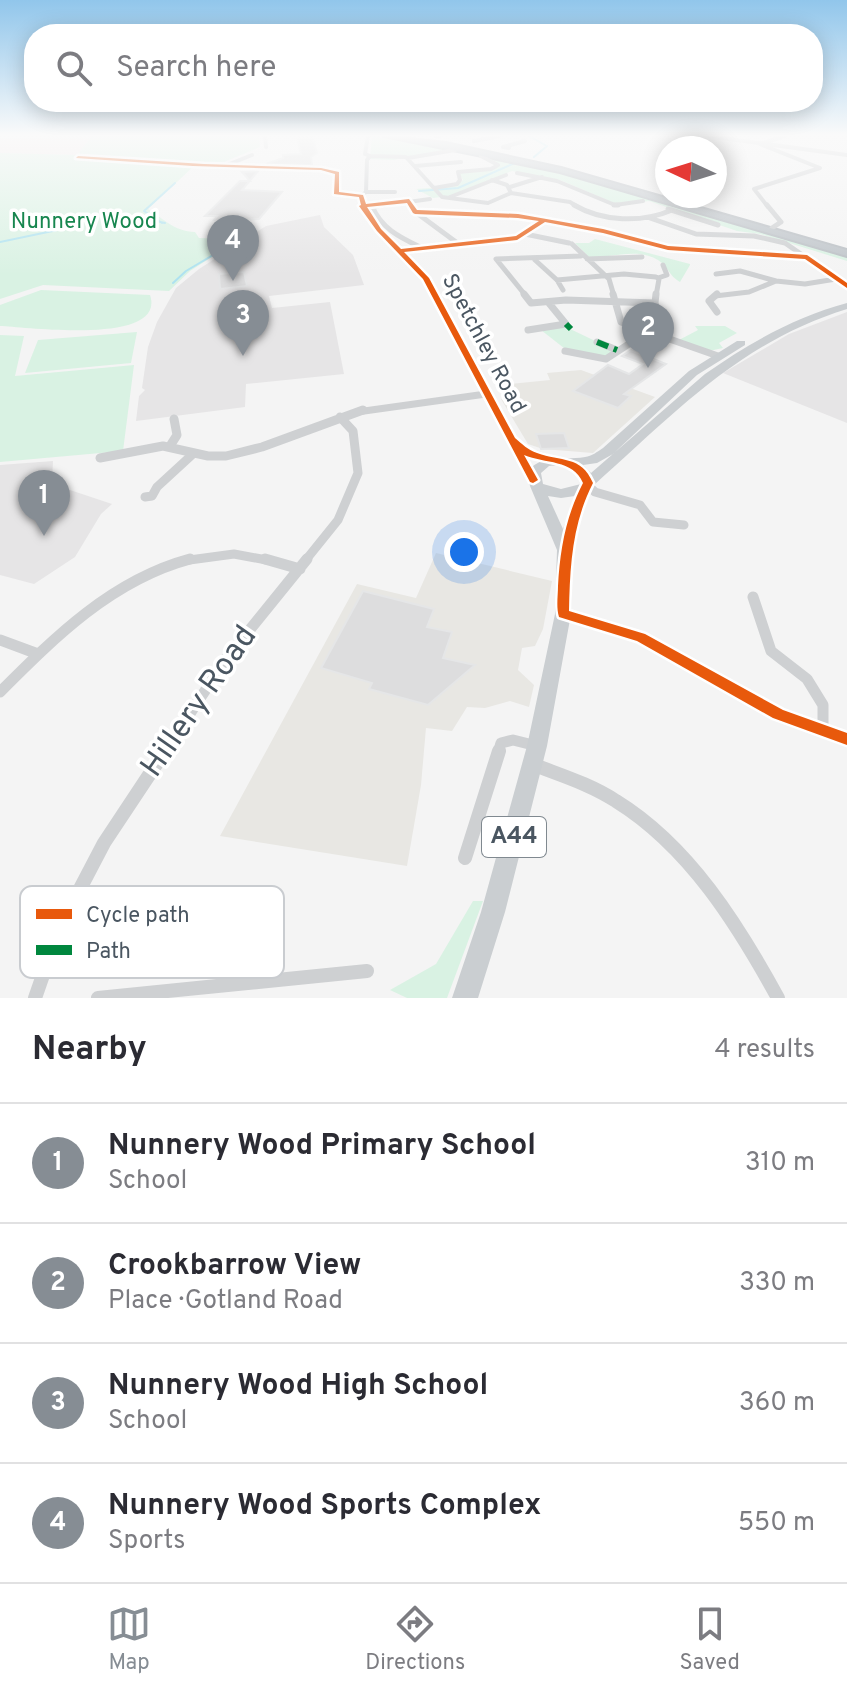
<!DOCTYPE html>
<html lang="en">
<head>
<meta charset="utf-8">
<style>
  body { margin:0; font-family:Overpass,sans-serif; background:#f7f7f7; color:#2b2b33 }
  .compass { position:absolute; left:655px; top:136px; width:72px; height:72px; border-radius:50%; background:#fff; box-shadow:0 4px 20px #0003; rotate:274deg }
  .you { position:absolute; left:464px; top:552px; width:28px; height:28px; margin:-20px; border:6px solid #fff; border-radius:50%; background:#1a73e8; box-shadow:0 0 0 12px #1a73e833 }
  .badge { display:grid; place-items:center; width:52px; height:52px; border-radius:50%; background:#868d94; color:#fff; font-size:26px; font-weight:700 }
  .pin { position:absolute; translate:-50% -66px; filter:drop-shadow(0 2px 4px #0008) }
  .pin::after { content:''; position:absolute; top:42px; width:28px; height:24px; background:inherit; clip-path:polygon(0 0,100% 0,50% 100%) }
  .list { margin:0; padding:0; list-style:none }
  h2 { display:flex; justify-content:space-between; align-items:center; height:104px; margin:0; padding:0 32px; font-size:34px }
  h2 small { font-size:26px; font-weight:400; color:#7c7c81 }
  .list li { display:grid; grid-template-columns:52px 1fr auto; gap:24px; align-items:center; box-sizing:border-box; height:120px; padding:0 32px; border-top:2px solid #e1e1e2 }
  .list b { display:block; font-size:30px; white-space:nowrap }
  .list p { margin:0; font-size:26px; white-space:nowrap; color:#7c7c81 }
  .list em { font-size:26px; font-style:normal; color:#7c7c81 }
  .icon { flex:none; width:44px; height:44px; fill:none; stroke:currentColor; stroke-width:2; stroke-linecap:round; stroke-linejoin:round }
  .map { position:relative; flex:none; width:847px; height:998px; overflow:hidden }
  .search { position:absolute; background:#fff; box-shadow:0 4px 20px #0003; left:24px; right:24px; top:24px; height:88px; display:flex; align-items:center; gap:20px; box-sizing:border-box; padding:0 28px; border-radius:32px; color:#7c7c81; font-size:30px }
  .sheet { height:584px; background:#fff }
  nav { display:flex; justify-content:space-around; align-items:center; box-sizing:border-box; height:112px; border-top:2px solid #e1e1e2; background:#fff; font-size:22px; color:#7c7c81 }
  nav a { display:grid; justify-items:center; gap:4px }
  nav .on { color:#868d94 }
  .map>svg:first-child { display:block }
</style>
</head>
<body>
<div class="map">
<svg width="847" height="998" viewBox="0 0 847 998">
  <rect width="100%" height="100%" fill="#f4f4f4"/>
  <!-- commercial -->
  <path fill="#e8e7e3" d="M 581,370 L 655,397 L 593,453 L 543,449 L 528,444 L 501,399 L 517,397 L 510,384 L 550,380 L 547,373 Z
    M 436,553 L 552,581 L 543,629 L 535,646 L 522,648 L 518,670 L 534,685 L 529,707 L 510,701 L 485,708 L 467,707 L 452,731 L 426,728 L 421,785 L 407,866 L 220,836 L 357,584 L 416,598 Z"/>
  <!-- education -->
  <path fill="#e6e5e6" d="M 320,215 L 324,227 L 353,255 L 364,285 L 269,296 L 272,308 L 330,302 L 344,374 L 246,384 L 245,407 L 136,421 L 139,396 L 145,390 L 142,388 L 148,347 L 157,322 L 176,288 L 199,269 L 266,226 Z
    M 847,312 L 847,423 L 723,373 L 789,334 Z
    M 53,461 L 52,484 L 112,504 L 101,514 L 75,557 L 34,584 L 0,575 L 0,465 Z"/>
  <!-- medical -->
  <path fill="#f1e7e6" d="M 92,136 L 77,155 L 0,153 L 0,139 Z"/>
  <!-- green -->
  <path fill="#d9f2e3" d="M 92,136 L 259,136 L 260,147 L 219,164 L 194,166 L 148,209 C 165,220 174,231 195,232 L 199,238 L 240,239 L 190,271 L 169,291 L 43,285 L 0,299 L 0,153 L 77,155 Z
    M 372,136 L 472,150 L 521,161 L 514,165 L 552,170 L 530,164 L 533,163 L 565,172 L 810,244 L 847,256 L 847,261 L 760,234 L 737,231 L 649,201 L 619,205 L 560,180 L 512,171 L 449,196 L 433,198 L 416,189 L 455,186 L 463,180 L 459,173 L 491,170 L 500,164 L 481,155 L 457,149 L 393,160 L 370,159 Z
    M 595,239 L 690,264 L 690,265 L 680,282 C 669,276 668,266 658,260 C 638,248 613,257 590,258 L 575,243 L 589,243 Z
    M 41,290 L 150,295 C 167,346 26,327 0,326 L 0,305 Z
    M 695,326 L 725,326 L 737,333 L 719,343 L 723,348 L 709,351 L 679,340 L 698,330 Z
    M 566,327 L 614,350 L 609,357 L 569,352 L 541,330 Z
    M 137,332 L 131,363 L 25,373 L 38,340 Z
    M 0,335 L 24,336 L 15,376 L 134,365 L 123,451 L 0,462 Z
    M 473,901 L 483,901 L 447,998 L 407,998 L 390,990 L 436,964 Z"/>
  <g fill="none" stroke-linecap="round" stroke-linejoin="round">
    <!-- stream -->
    <path stroke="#aee2f0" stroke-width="2" d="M 529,136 L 545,145
      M 534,157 L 547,146
      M 419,191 L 458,188 L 517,162
      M 110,222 L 132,216 L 165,223
      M 162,223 L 144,211 L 175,183
      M 0,242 L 67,228
      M 173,283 L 186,271 L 235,242"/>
  </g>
  <!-- building -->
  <path fill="#ddddde" stroke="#e5e6e7" stroke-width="2" d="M 313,137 L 317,153 L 311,157 L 312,165 L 266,164 L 283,158 L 283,155 L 301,154 L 297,138 Z
    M 258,171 L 242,190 L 282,192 L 259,219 L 217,221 L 214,220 L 217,216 L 205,216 L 240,181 L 250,181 L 242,172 Z
    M 244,272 L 247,286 L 220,289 L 219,274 Z
    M 631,350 L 666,364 L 624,394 L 631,396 L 618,408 L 573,391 L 608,365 L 629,374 L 643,364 L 622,356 Z
    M 564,433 L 569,448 L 541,449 L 536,434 Z
    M 363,591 L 434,609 L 427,627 L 452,632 L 443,658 L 475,665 L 428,705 L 369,689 L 372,683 L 321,668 Z"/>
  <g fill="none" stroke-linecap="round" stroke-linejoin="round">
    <defs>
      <path id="highway" d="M 384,136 L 446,143 L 561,168 L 847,250 L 847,256 L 560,172 Z"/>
    </defs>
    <!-- highway casing -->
    <use href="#highway" stroke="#b9bec3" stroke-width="4"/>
    <!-- street-far5 -->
    <path stroke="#ced0d2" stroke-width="4" d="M 265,136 L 266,147
      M 435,136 L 440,136
      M 708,136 L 847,155
      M 474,141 L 499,136
      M 763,143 L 785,136
      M 760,144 L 820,168 L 754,189 L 768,207
      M 509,148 L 503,147 L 525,141
      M 370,156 L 406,157 L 442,197 L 488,203 L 511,193 L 507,185 L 492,180
      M 408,158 L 455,150
      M 227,165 L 252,155
      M 415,166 L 461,162
      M 458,172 L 491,169 L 498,165 L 481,156
      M 517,173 L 557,181 L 615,205 L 643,201
      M 510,187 L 542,177
      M 434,188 L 457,184 L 460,180 L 458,172
      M 366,192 L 395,192
      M 511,193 L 570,202 L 578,207
      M 450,197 L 506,175
      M 364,207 L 361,196 L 366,192 L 367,160 L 370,156 L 365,154 L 368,136
      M 372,207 L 430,199"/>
    <!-- street-far4 -->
    <path stroke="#ced0d2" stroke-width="5" d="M 364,205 C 370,225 386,234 401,249 C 415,263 426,279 436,296
      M 384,205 L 372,206 C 381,228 399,237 420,247
      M 574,205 C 603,222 642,223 672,210
      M 614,205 L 618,205
      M 767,205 L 781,222 L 772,228
      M 668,209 L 718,225
      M 414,211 L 456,242
      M 415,212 L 518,216 L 603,231 L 668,248 L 807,257
      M 650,218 L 696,234 L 754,236 L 785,243 L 847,286
      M 525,234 L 569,243
      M 572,244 L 609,279 L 614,296
      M 402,250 L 517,238 L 545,220
      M 587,259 L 642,257
      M 535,260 L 557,280 L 563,290
      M 716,274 L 740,271 L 776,281
      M 658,278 L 667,275 L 663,265
      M 557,280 L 624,274 L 656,277 L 659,279 L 656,296
      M 526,296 L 496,259 L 581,256
      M 715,296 L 749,292 L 776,281 L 805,284 L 836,279"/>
    <!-- street-far3 -->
    <path stroke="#ced0d2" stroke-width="7" d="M 435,294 L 497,412
      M 524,294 L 531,303 L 566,300 L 655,303 L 656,294
      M 613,294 L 621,322 L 718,356
      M 655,303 L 660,319
      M 717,312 L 709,301 L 717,294
      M 528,330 L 566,324 L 548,302
      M 597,342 L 617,350
      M 565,351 L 606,359 L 647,332
      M 357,412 L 486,394"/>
    <!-- street-far2 -->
    <path stroke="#ced0d2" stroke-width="9" d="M 496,410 L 533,480
      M 514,441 L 527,452 L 554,461
      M 170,446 L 177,435 L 174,419
      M 100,458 L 163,446 L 208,456 L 226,456 L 262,447 L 363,410
      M 587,485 L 595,492 L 640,505 L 653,522 L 684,525
      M 145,497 L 152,496 L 157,487 L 194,453
      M 182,561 L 234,554 L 272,561
      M 305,561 L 338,520 L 358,473 L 353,431 L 340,417"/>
    <!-- street-far1 -->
    <path stroke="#ced0d2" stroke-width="11" d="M 265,559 L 300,569
      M 753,597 L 771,651 L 807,679 L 823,705 L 823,728
      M 563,614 L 641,637 L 778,714 L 847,739
      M 0,640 L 38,654
      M 0,692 C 55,637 112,580 190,559
      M 164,753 L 226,659 L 307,559
      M 498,753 L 501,743 L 513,740 L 537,746"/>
    <!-- street -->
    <path stroke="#ced0d2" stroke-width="14" d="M 532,764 C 560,775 590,784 616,801 C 689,846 738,925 778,998
      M 465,858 L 499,751
      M 35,998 L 59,929 L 104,843 L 165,751
      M 98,998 L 367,971"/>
    <!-- primary -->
    <path fill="#caced1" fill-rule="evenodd" d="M 847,303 L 847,309 C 740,342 675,413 594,485 L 584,505 L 573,548 L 571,614 L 547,746 L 505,912 L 478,998 L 452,998 L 481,912 L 527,746 L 555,614 L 557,550 L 530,486 L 527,472 C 544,452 563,461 585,457 C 592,456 597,452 603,448 L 689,371 L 737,341 L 745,341 L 745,345 L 697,375 L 613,454 L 597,463 L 583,465 L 591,473 L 705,374 C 749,343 795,317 847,303 ZM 557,465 L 577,473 L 581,484 L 561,489 L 543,484 L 541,473 L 549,466 ZM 548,496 L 561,498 L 575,496 L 563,529 Z"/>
    <!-- highway -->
    <use href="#highway" fill="#bec4c9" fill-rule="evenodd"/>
    <!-- quiet -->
    <path stroke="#00873e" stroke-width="6" stroke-dasharray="12 6" stroke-linecap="butt" d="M 566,324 L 571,329
      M 597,342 L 617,350"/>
    <defs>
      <path id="cycleway" d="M 78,156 L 204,164 L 321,168 L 339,172 L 339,192 L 363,195 L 366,204 L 409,199 L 417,210 L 518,214 L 603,229 L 668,246 L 807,255 L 847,283 L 847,288 L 805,259 L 668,250 L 603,233 L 545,222 L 517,240 L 404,252 L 429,278 L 515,438 C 522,444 528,450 537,453 C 561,462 581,455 593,483 C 572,524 570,566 569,611 L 645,634 L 783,710 L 847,733 L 847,745 L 773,718 L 637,641 L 559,617 C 556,607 558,596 558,586 C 560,549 566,516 583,483 C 573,459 545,464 524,455 L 538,480 L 533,483 L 530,482 L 423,279 L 377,231 L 359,206 L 361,205 L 359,197 L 334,194 L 335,174 L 321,170 L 193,166 L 76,158 ZM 407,203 L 413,213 L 415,214 L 518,218 L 539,221 L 516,236 L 401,249 L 381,229 L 367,207 Z"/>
    </defs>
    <!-- cycleway casing -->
    <use href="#cycleway" stroke="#fff" stroke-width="5"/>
    <!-- cycleway -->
    <use href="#cycleway" fill="#e8590c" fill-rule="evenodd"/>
  </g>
  <!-- sky -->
  <linearGradient id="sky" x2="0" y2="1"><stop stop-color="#91c6eb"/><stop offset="0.49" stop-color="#fafafa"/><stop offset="1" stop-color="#fafafa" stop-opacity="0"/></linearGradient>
  <rect width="847" height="275" fill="url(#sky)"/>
  <g text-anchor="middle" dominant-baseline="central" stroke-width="7" stroke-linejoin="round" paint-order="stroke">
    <!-- far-park labels -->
    <g font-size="22" fill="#17864f" stroke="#fff">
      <text x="84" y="222">Nunnery Wood</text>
    </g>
    <!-- far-street labels -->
    <g font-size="22" fill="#4a5661" stroke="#fff">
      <text transform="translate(483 344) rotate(62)">Spetchley Road</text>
    </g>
    <!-- shield labels -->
    <rect fill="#fff" stroke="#808990" stroke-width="2" x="482" y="817" width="64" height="40" rx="6"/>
    <g font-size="24" font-weight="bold" fill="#4a5661">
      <text x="514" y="837">A44</text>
    </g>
    <!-- near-street labels -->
    <g font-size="32" fill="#4a5661" stroke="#fff">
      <text transform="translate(200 702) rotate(-55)">Hillery Road</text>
    </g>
  </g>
  <!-- legend -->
  <rect x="20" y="886" width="264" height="92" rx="12" fill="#fff" stroke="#c9ccd0" stroke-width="2"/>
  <rect x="36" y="909" width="36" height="10" fill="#e8590c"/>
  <rect x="36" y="945" width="36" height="10" fill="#00873e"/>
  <g font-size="22" fill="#4a5661">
    <text x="86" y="922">Cycle path</text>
    <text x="86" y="958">Path</text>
  </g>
</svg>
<svg class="compass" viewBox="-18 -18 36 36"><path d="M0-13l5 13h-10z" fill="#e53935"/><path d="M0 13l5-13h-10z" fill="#7c7c81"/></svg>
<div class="you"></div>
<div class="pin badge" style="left:44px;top:536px">1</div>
<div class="pin badge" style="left:648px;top:368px">2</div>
<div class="pin badge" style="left:243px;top:356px">3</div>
<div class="pin badge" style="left:233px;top:281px">4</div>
<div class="search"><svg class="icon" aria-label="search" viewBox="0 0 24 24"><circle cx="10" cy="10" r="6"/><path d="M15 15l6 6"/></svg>Search here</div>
</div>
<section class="sheet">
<h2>Nearby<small>4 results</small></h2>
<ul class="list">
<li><span class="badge">1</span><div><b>Nunnery Wood Primary School</b><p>School</p></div><em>310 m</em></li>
<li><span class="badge">2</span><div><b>Crookbarrow View</b><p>Place · Gotland Road</p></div><em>330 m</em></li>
<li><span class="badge">3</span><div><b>Nunnery Wood High School</b><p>School</p></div><em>360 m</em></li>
<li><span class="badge">4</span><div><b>Nunnery Wood Sports Complex</b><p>Sports</p></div><em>550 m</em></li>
</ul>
</section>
<nav>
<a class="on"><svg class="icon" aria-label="map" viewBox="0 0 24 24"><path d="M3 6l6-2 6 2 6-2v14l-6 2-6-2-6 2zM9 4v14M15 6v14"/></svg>Map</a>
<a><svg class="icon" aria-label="directions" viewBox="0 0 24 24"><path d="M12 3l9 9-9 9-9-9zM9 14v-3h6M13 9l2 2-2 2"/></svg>Directions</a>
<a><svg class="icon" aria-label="saved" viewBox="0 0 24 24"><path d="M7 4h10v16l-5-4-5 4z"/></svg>Saved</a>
</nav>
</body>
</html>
